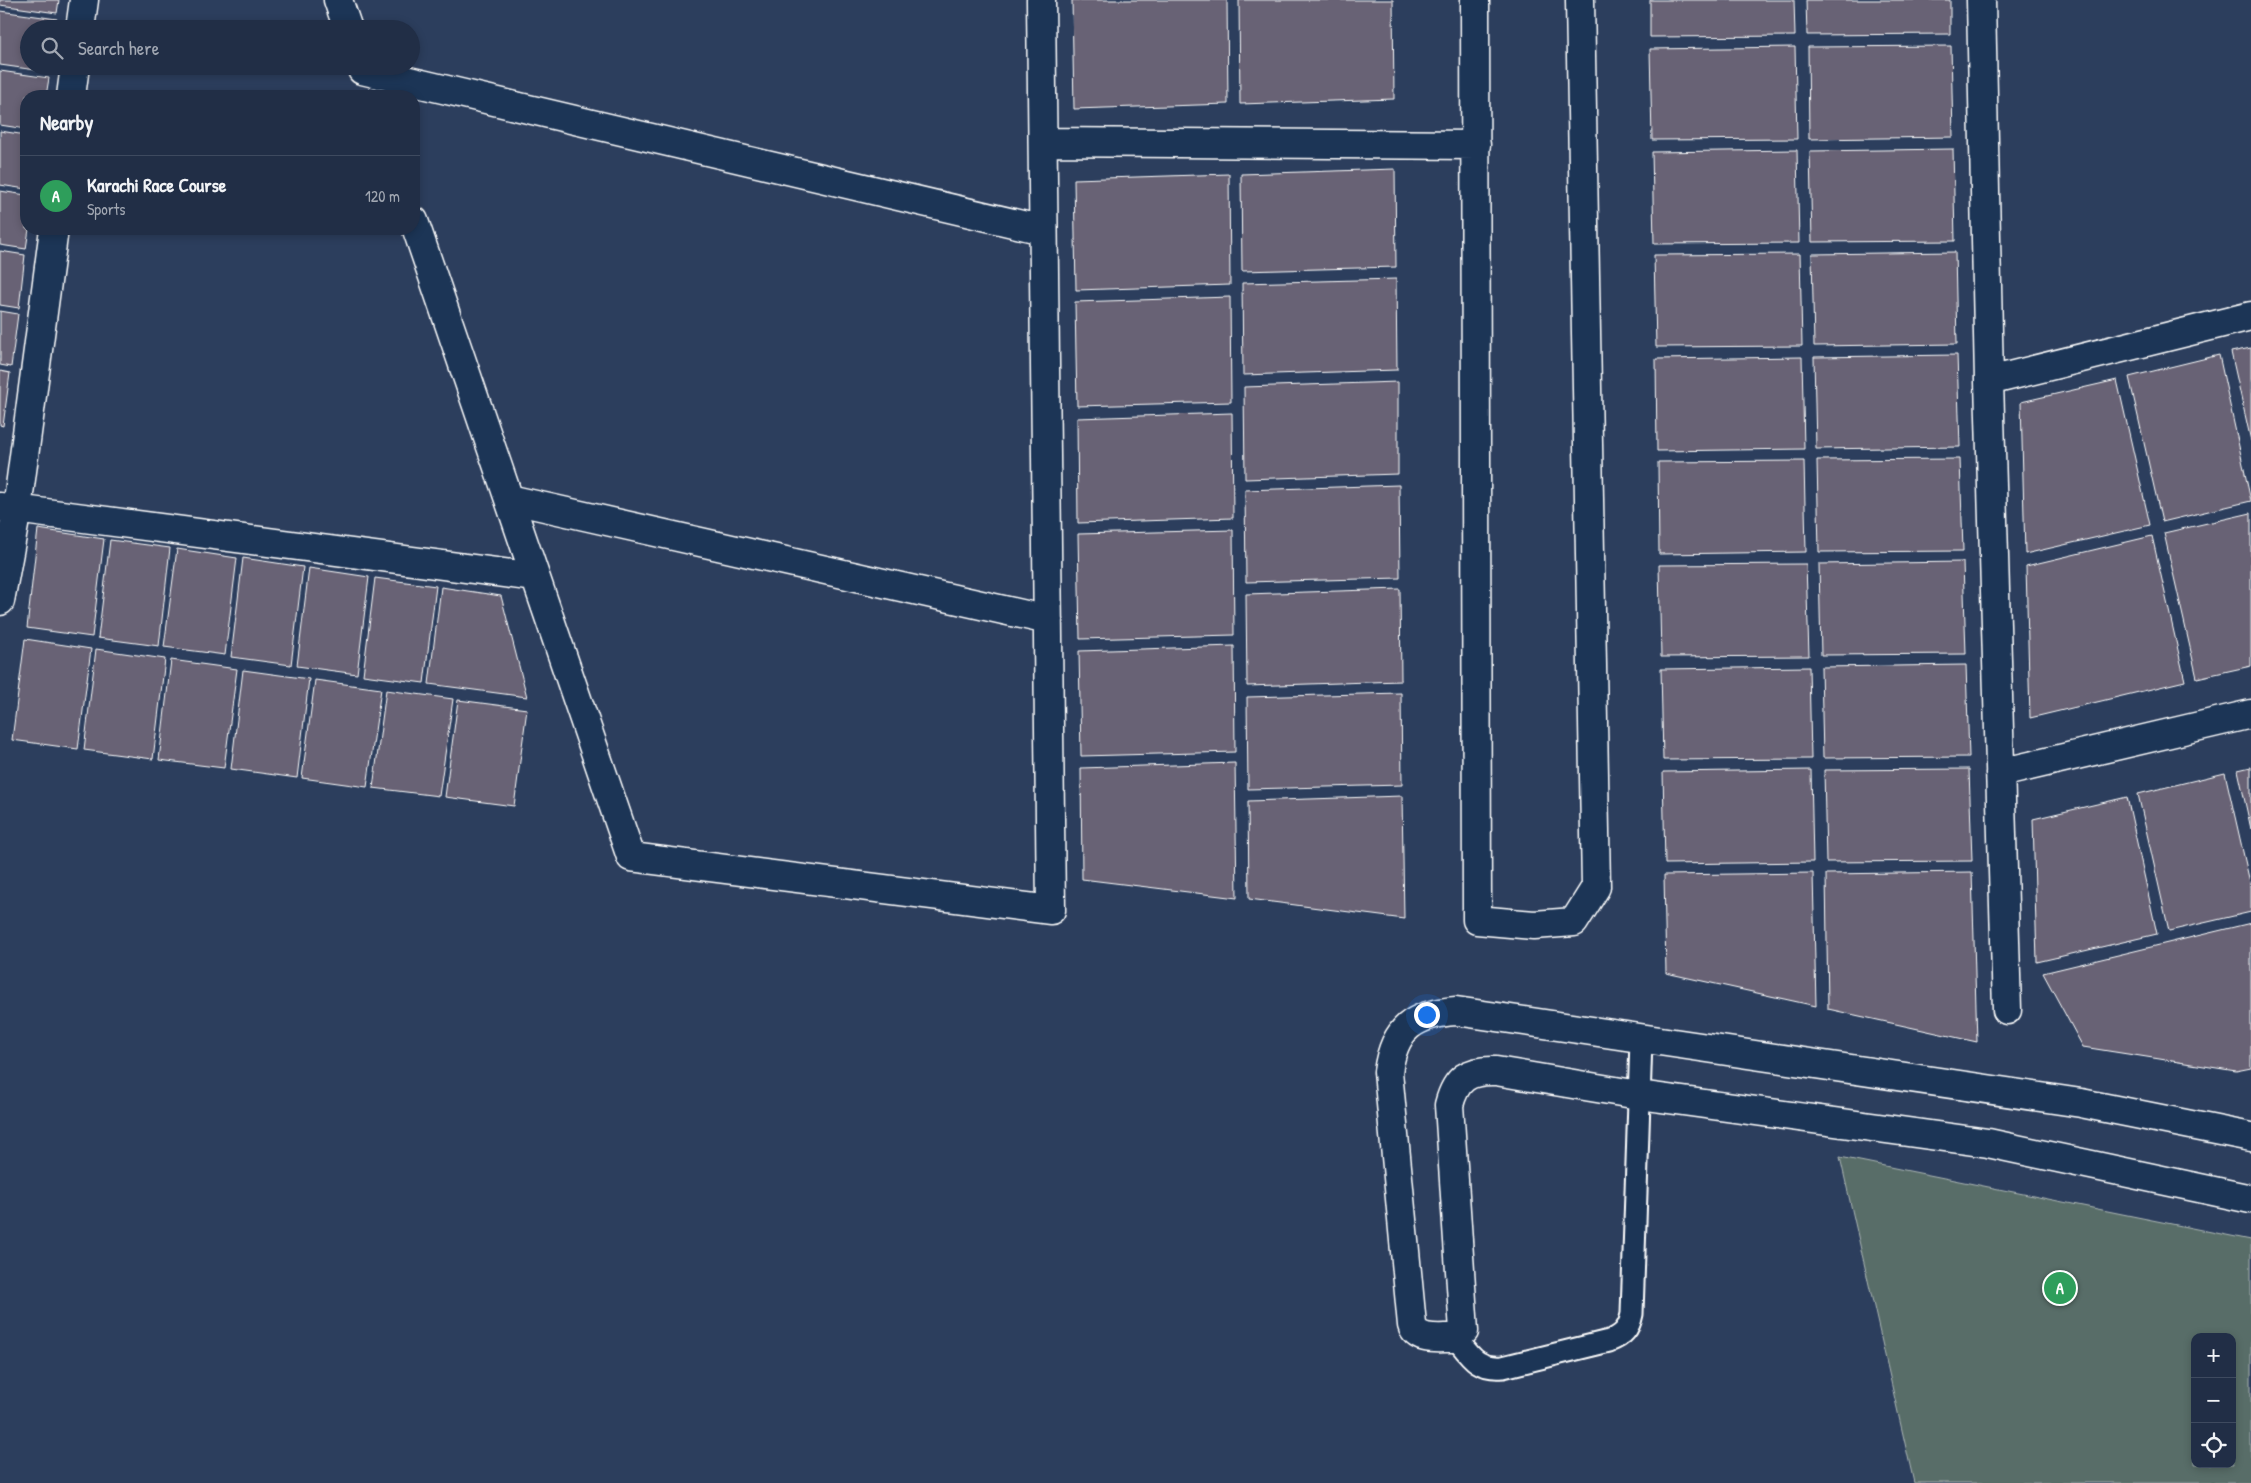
<!DOCTYPE html>
<html lang="en">
<head>
<meta charset="utf-8">
<style>
  body { margin:0; font-family:"Patrick Hand",sans-serif; background:#2d3a51; color:#f1f3f6 }
  .controls { position:absolute; right:15px; bottom:15px; display:grid; overflow:hidden; border-radius:10px; box-shadow:0 2px 8px #0003 }
  .controls button { width:45px; height:45px; display:grid; place-items:center; padding:0; border:0; border-bottom:1px solid #3e4a5f; background:#212e46; color:#f1f3f6; font:25px sans-serif }
  .you { position:absolute; left:1426px; top:1014px; width:18px; height:18px; margin:-12px; border:4px solid #fff; border-radius:50%; background:#1a73e8; box-shadow:0 0 0 8px #1a73e833 }
  .badge { display:grid; place-items:center; width:32px; height:32px; border-radius:50%; background:#ea580c; color:#fff; font-size:16px; font-weight:700 }
  .pin { position:absolute; translate:-50% -50%; border:2px solid #fff; box-shadow:0 1px 5px #0006 }
  .list { margin:0; padding:0; list-style:none }
  h2 { display:flex; justify-content:space-between; align-items:center; height:65px; margin:0; padding:0 20px; font-size:21px }
  h2 small { font-size:16px; font-weight:400; color:#a2a8b3 }
  .list li { display:grid; grid-template-columns:32px 1fr auto; gap:15px; align-items:center; box-sizing:border-box; height:80px; padding:0 20px; border-top:1px solid #3e4a5f }
  .list b { display:block; font-size:19px; white-space:nowrap }
  .list p { margin:0; font-size:16px; white-space:nowrap; color:#a2a8b3 }
  .list em { font-size:16px; font-style:normal; color:#a2a8b3 }
  .icon { flex:none; width:28px; height:28px; fill:none; stroke:currentColor; stroke-width:2; stroke-linecap:round; stroke-linejoin:round }
  .map { position:relative; flex:none; width:2251px; height:1483px; overflow:hidden }
  .search { position:absolute; background:#212e46; box-shadow:0 2px 8px #0003; left:20px; top:20px; width:400px; height:55px; display:flex; align-items:center; gap:12px; box-sizing:border-box; padding:0 18px; border-radius:28px; color:#a2a8b3; font-size:19px }
  .panel { position:absolute; background:#212e46; box-shadow:0 2px 8px #0003; left:20px; top:90px; width:400px; height:145px; border-radius:20px }
  .map>svg:first-child { display:block }
</style>
</head>
<body>
<div class="map">
<svg width="2251" height="1483" viewBox="0 0 2251 1483">
  <rect width="100%" height="100%" fill="#2c3e5d"/>
  <filter id="ink" filterUnits="userSpaceOnUse"><feTurbulence type="fractalNoise" baseFrequency=".02" numOctaves="2"/><feDisplacementMap in="SourceGraphic" scale="10" xChannelSelector="R" yChannelSelector="G"/><feConvolveMatrix kernelMatrix="1 2 1 2 8 2 1 2 1" color-interpolation-filters="sRGB"/></filter>
  <g filter="url(#ink)">
    <!-- grass -->
    <path fill="#586d68" stroke="#acb6b4" fill-rule="evenodd" d="M 1840,1157 L 2251,1240 L 2251,1483 L 1914,1483 ZM 2195,1337 L 2232,1337 L 2232,1464 L 2195,1464 Z"/>
    <!-- building -->
    <path fill="#676274" stroke="#fff" d="M 0,0 L 59,0 L 57,13 L 0,5 Z
      M 1072,0 L 1227,0 L 1228,104 L 1074,109 Z
      M 1239,0 L 1393,0 L 1394,99 L 1240,104 Z
      M 1650,0 L 1794,0 L 1795,36 L 1650,37 Z
      M 1806,0 L 1950,0 L 1950,34 L 1807,35 Z
      M 0,11 L 57,19 L 55,29 L 29,29 L 29,66 L 50,66 L 50,72 L 0,65 Z
      M 1951,46 L 1953,137 L 1809,139 L 1808,47 Z
      M 1795,47 L 1797,139 L 1652,140 L 1650,49 Z
      M 0,71 L 49,78 L 46,96 L 26,96 L 26,129 L 0,125 Z
      M 0,131 L 26,135 L 26,189 L 0,185 Z
      M 1953,149 L 1955,241 L 1812,242 L 1810,151 Z
      M 1797,150 L 1799,243 L 1654,244 L 1652,152 Z
      M 1395,169 L 1396,267 L 1242,271 L 1241,174 Z
      M 1229,174 L 1230,285 L 1076,290 L 1074,179 Z
      M 0,191 L 26,195 L 26,229 L 29,229 L 26,249 L 0,245 Z
      M 0,251 L 25,255 L 19,308 L 0,305 Z
      M 1955,252 L 1957,344 L 1814,346 L 1812,254 Z
      M 1800,254 L 1802,346 L 1656,347 L 1654,255 Z
      M 1396,279 L 1397,370 L 1243,375 L 1242,283 Z
      M 1230,297 L 1231,402 L 1077,406 L 1075,302 Z
      M 0,311 L 18,314 L 11,367 L 0,365 Z
      M 2251,348 L 2251,441 L 2231,352 Z
      M 1957,355 L 1960,447 L 1816,449 L 1814,357 Z
      M 2219,355 L 2251,501 L 2162,522 L 2129,377 Z
      M 1802,357 L 1804,449 L 1657,451 L 1656,359 Z
      M 0,371 L 10,373 L 3,426 L 0,425 Z
      M 2117,380 L 2150,525 L 2025,554 L 2021,402 Z
      M 1398,382 L 1398,474 L 1245,479 L 1244,387 Z
      M 1232,413 L 1233,518 L 1078,523 L 1077,418 Z
      M 1960,459 L 1963,551 L 1819,552 L 1817,460 Z
      M 1804,461 L 1806,552 L 1659,554 L 1658,462 Z
      M 1399,485 L 1400,578 L 1246,582 L 1245,490 Z
      M 2251,513 L 2251,666 L 2197,678 L 2164,533 Z
      M 38,529 L 104,539 L 92,637 L 27,628 Z
      M 1233,530 L 1234,635 L 1080,639 L 1078,534 Z
      M 2152,536 L 2185,681 L 2030,718 L 2026,566 Z
      M 110,540 L 170,548 L 159,646 L 98,638 Z
      M 177,549 L 237,558 L 225,655 L 164,647 Z
      M 243,558 L 303,567 L 291,665 L 231,657 Z
      M 1963,562 L 1966,654 L 1821,655 L 1819,564 Z
      M 1806,564 L 1809,656 L 1661,657 L 1659,565 Z
      M 309,568 L 369,577 L 357,674 L 297,666 Z
      M 375,578 L 436,586 L 424,683 L 363,675 Z
      M 441,587 L 501,596 L 527,697 L 429,684 Z
      M 1400,589 L 1401,681 L 1247,686 L 1246,594 Z
      M 25,639 L 91,649 L 78,749 L 12,740 Z
      M 1234,646 L 1235,752 L 1081,756 L 1079,651 Z
      M 96,649 L 165,659 L 153,759 L 84,750 Z
      M 171,660 L 237,669 L 224,768 L 159,760 Z
      M 1966,665 L 1969,757 L 1823,758 L 1821,667 Z
      M 1809,667 L 1811,759 L 1663,760 L 1661,669 Z
      M 243,670 L 309,679 L 297,778 L 231,769 Z
      M 315,680 L 381,689 L 367,787 L 302,778 Z
      M 386,690 L 453,699 L 439,796 L 373,788 Z
      M 1401,693 L 1402,785 L 1248,789 L 1247,697 Z
      M 458,700 L 527,709 L 514,806 L 445,797 Z
      M 1235,763 L 1237,898 L 1082,879 L 1081,768 Z
      M 2251,767 L 2251,829 L 2238,770 Z
      M 1969,769 L 1972,861 L 1826,862 L 1824,770 Z
      M 1811,770 L 1813,862 L 1665,864 L 1663,772 Z
      M 2225,773 L 2251,887 L 2251,912 L 2169,931 L 2138,794 Z
      M 1402,796 L 1404,919 L 1249,899 L 1248,801 Z
      M 2127,797 L 2157,934 L 2037,962 L 2033,819 Z
      M 1972,872 L 1977,1042 L 1828,1009 L 1826,874 Z
      M 1813,873 L 1816,1006 L 1666,973 L 1664,875 Z
      M 2251,923 L 2251,1068 L 2236,1071 L 2083,1047 L 2043,973 Z"/>
    <g fill="none" stroke-linecap="round" stroke-linejoin="round">
      <defs>
        <path id="lane" d="M 1456,1338 C 1471,1357 1477,1369 1503,1367 L 1609,1341 C 1623,1336 1629,1329 1632,1314 L 1641,1040"/>
        <path id="street" d="M 338,0 L 348,29
          M 1475,0 L 1477,920 L 1534,925 L 1574,922 L 1596,887 L 1580,0
          M 1981,0 L 1989,381 L 2007,1010
          M 80,29 L 84,0
          M 362,70 L 1043,230
          M 71,96 L 75,66
          M 1043,142 L 1476,145
          M 414,221 L 631,857 L 1051,910 L 1041,0
          M 1989,381 L 2251,316
          M 509,499 L 1048,620
          M 0,507 L 535,577
          M 0,601 L 17,509 L 54,229
          M 2000,773 L 2251,714
          M 2251,1137 L 2081,1103 L 1456,1011 C 1414,1014 1394,1028 1388,1072 L 1412,1325 C 1417,1343 1442,1337 1456,1338 L 1464,1331 L 1449,1105 C 1456,1078 1468,1070 1496,1071 L 1639,1095 L 1988,1143 L 2251,1199"/>
      </defs>
      <!-- lane casing -->
      <use href="#lane" stroke="#fff" stroke-width="25"/>
      <!-- street casing -->
      <use href="#street" stroke="#fff" stroke-width="31"/>
      <!-- lane -->
      <use href="#lane" stroke="#1d3557" stroke-width="21"/>
      <!-- street -->
      <use href="#street" stroke="#1d3557" stroke-width="28"/>
    </g>
  </g>
</svg>
<div class="controls">
<button>+</button>
<button>−</button>
<button><svg class="icon" aria-label="locate" viewBox="0 0 24 24"><circle cx="12" cy="12" r="6"/><path d="M12 2v4M12 18v4M2 12h4M18 12h4"/></svg></button>
</div>
<div class="you"></div>
<div class="pin badge" style="left:2060px;top:1288px;background:#2e9e5b">A</div>
<div class="search"><svg class="icon" aria-label="search" viewBox="0 0 24 24"><circle cx="10" cy="10" r="6"/><path d="M15 15l6 6"/></svg>Search here</div>
<section class="panel">
<h2>Nearby<small></small></h2>
<ul class="list">
<li><span class="badge" style="background:#2e9e5b">A</span><div><b>Karachi Race Course</b><p>Sports</p></div><em>120 m</em></li>
</ul>
</section>
</div>
</body>
</html>
